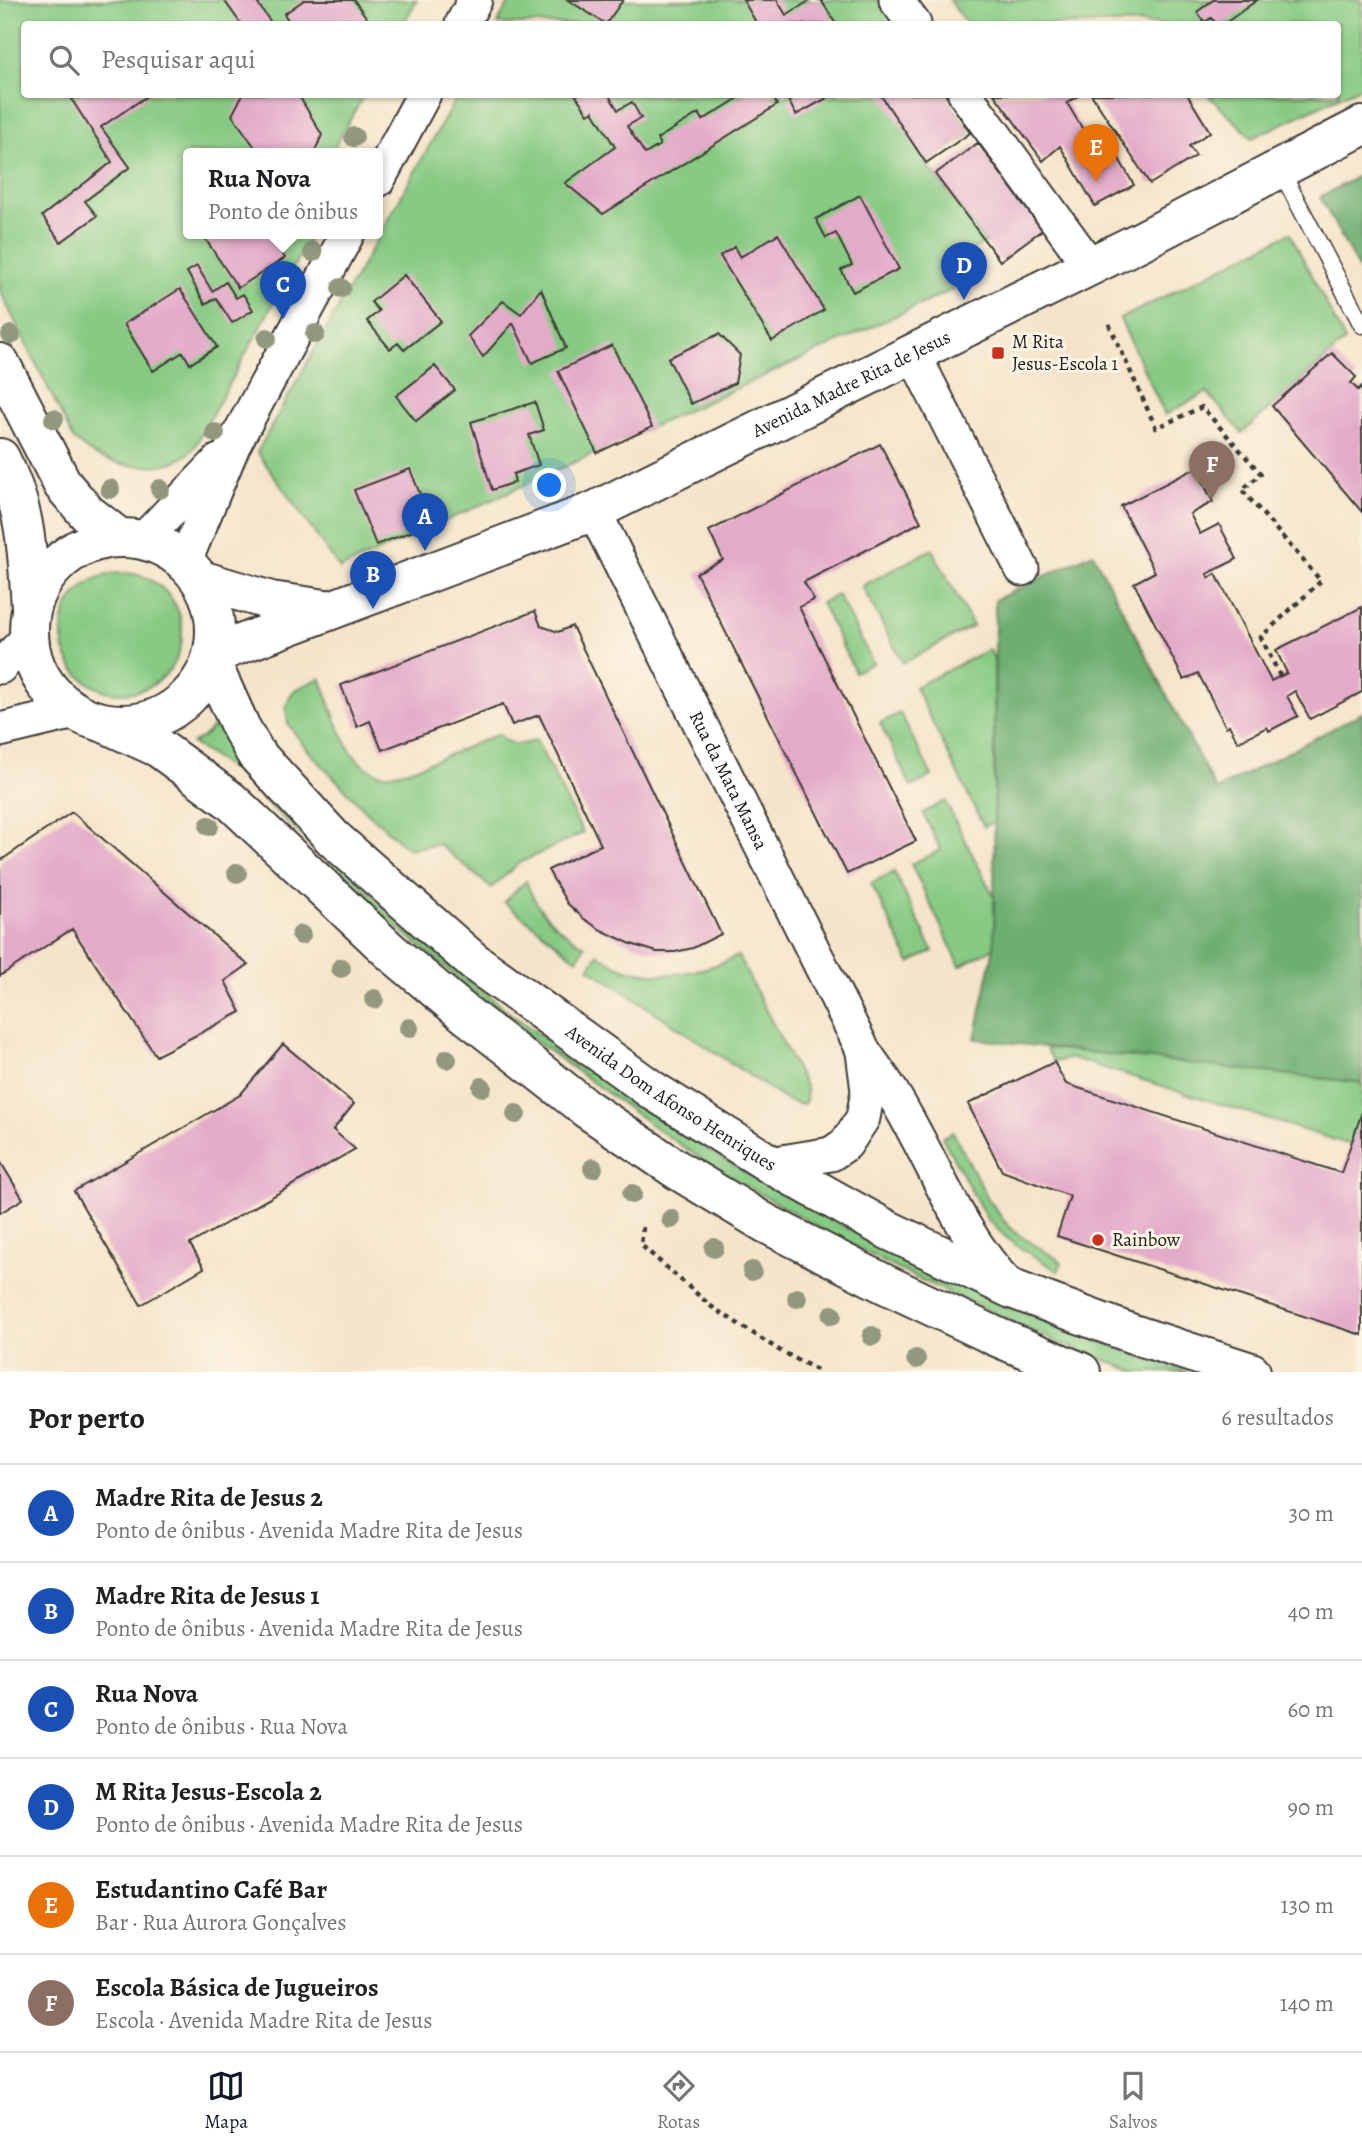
<!DOCTYPE html>
<html lang="pt">
<head>
<meta charset="utf-8">
<style>
  body { margin:0; font-family:Alegreya,serif; background:#f2f2f2; color:#202124 }
  .you { position:absolute; left:550px; top:486px; width:24px; height:24px; margin:-18px; border:5px solid #fff; border-radius:50%; background:#1a73e8; box-shadow:0 0 0 10px #1a73e833 }
  .badge { display:grid; place-items:center; width:46px; height:46px; border-radius:50%; background:#111827; color:#fff; font-size:23px; font-weight:700 }
  .pin { position:absolute; translate:-50% -58px; filter:drop-shadow(0 2px 4px #0008) }
  .pin::after { content:''; position:absolute; top:37px; width:24px; height:21px; background:inherit; clip-path:polygon(0 0,100% 0,50% 100%) }
  .popup { position:absolute; left:183px; top:148px; width:200px; height:91px; box-sizing:border-box; display:grid; place-content:center; border-radius:7px; background:#fff; filter:drop-shadow(0 2px 5px #0005); font-size:23px; white-space:nowrap; color:#757577 }
  .popup b { font-size:26px; color:#202124 }
  .popup::after { content:''; position:absolute; left:50%; top:100%; margin-left:-14px; border:14px solid transparent; border-top-color:#fff }
  .list { margin:0; padding:0; list-style:none }
  h2 { display:flex; justify-content:space-between; align-items:center; height:91px; margin:0; padding:0 28px; font-size:30px }
  h2 small { font-size:23px; font-weight:400; color:#757577 }
  .list li { display:grid; grid-template-columns:46px 1fr auto; gap:21px; align-items:center; box-sizing:border-box; height:98px; padding:0 28px; border-top:2px solid #e0e0e0 }
  .list b { display:block; font-size:26px; white-space:nowrap }
  .list p { margin:0; font-size:23px; white-space:nowrap; color:#757577 }
  .list em { font-size:23px; font-style:normal; color:#757577 }
  .icon { flex:none; width:38px; height:38px; fill:none; stroke:currentColor; stroke-width:2; stroke-linecap:round; stroke-linejoin:round }
  .map { position:relative; flex:none; width:1362px; height:1372px; overflow:hidden }
  .search { position:absolute; background:#fff; box-shadow:0 2px 5px #0004; left:21px; right:21px; top:21px; height:77px; display:flex; align-items:center; gap:18px; box-sizing:border-box; padding:0 24px; border-radius:7px; color:#757577; font-size:26px }
  .sheet { height:679px; background:#fff }
  nav { display:flex; justify-content:space-around; align-items:center; box-sizing:border-box; height:98px; border-top:2px solid #e0e0e0; background:#fff; font-size:19px; color:#757577 }
  nav a { display:grid; justify-items:center; gap:4px }
  nav .on { color:#111827 }
  .map>svg:first-child { display:block }
</style>
</head>
<body>
<div class="map">
<svg width="1362" height="1372" viewBox="0 0 1362 1372">
  <rect width="100%" height="100%" fill="#fcf5e5"/>
  <filter id="ink" filterUnits="userSpaceOnUse"><feTurbulence type="fractalNoise" baseFrequency=".0143" numOctaves="2"/><feDisplacementMap in="SourceGraphic" scale="14" xChannelSelector="R" yChannelSelector="G"/><feConvolveMatrix kernelMatrix="1 2 1 2 8 2 1 2 1" color-interpolation-filters="sRGB"/></filter>
  <filter id="wash" filterUnits="userSpaceOnUse"><feTurbulence type="fractalNoise" baseFrequency=".00686" numOctaves="4" result="noise"/><feDisplacementMap in="SourceGraphic" scale="28" xChannelSelector="R" yChannelSelector="G"/><feGaussianBlur stdDeviation="1.57" result="paint"/><feColorMatrix in="noise" values="0 0 0 0 0 0 0 0 0 0 0 0 0 0 0 0 0 1.4 0 .05"/><feComposite in="paint" operator="in"/></filter>
  <g filter="url(#wash)">
    <rect width="100%" height="100%" fill="#f5e4c9"/>
    <!-- green -->
    <path fill="#87ca83" stroke="#527350" stroke-width="2" d="M 0,0 L 417,0 L 403,24 L 24,24 L 24,94 L 364,95 L 331,153 L 188,153 L 188,233 L 303,233 L 308,240 L 195,446 C 176,474 124,468 97,456 C 88,452 81,445 74,440 L 0,291 Z
      M 511,0 L 880,0 L 897,24 L 497,24 Z
      M 949,0 L 1362,0 L 1362,86 L 1252,138 L 1208,95 L 1338,94 L 1338,24 L 1144,24 L 1143,22 L 1138,24 L 967,24 Z
      M 458,95 L 945,95 L 970,133 L 926,163 L 986,242 L 947,264 L 959,287 L 340,569 L 257,452 Z
      M 1290,233 L 1345,341 L 1242,433 L 1207,392 L 1165,415 L 1120,319 Z
      M 932,549 L 973,626 L 903,663 L 862,586 Z
      M62 633a60 60 0 1 1 120 0a60 60 0 1 1-120 0Z
      M 838,595 L 873,663 L 855,672 L 821,603 Z
      M 989,649 L 994,659 L 994,821 L 984,827 L 915,687 Z
      M 320,678 C 329,699 341,741 355,757 C 361,765 372,772 382,774 C 401,778 477,742 499,734 C 509,747 522,746 536,740 L 583,833 L 519,863 L 491,888 L 439,844 L 408,849 L 367,812 L 305,747 L 288,724 L 286,708 L 290,696 L 295,690 Z
      M 900,713 L 932,776 L 911,787 L 880,723 Z
      M 217,723 L 257,781 L 404,926 L 513,1016 L 661,1121 L 771,1188 L 912,1262 L 1064,1329 L 1188,1372 L 1136,1372 L 1059,1343 L 906,1273 L 834,1236 L 710,1165 L 657,1129 L 509,1022 L 396,926 L 235,772 L 192,743 L 203,737 Z
      M 945,801 L 994,897 L 994,948 L 960,966 L 911,864 L 941,850 L 923,813 Z
      M 894,872 L 933,951 L 910,963 L 871,883 Z
      M 526,881 C 536,911 558,930 585,946 L 577,959 L 504,902 Z
      M 598,954 C 605,958 613,964 621,967 C 658,982 704,972 738,956 L 806,1088 L 806,1101 L 802,1105 L 786,1100 L 589,968 Z
      M 1046,1048 L 1362,1081 L 1362,1115 L 1351,1145 L 1072,1058 L 1054,1062 Z
      M 953,1132 L 987,1197 L 1005,1222 L 1017,1234 L 1062,1262 L 1058,1271 L 1011,1242 L 987,1219 L 942,1137 Z"/>
    <!-- forest -->
    <path fill="#6dae71" stroke="#446546" stroke-width="2" d="M 1362,174 L 1362,276 L 1320,197 Z
      M 1093,553 L 1216,790 L 1362,713 L 1362,1083 L 975,1039 L 994,947 L 995,600 Z"/>
    <g id="blocks">
      <!-- building -->
      <path fill="#e3aac9" d="M 224,0 L 264,0 L 258,4 L 272,24 L 241,24 Z
        M 304,0 L 354,0 L 371,24 L 291,24 L 284,14 Z
        M 568,0 L 623,0 L 606,24 Z
        M 743,0 L 777,0 L 786,15 L 811,0 L 821,0 L 836,24 L 757,24 Z
        M 1213,0 L 1257,0 L 1224,24 L 1217,24 L 1211,18 L 1205,22 L 1197,12 Z
        M 80,94 L 150,94 L 101,127 L 130,167 L 85,201 L 97,216 L 61,242 L 42,216 L 112,162 L 72,100 Z
        M 243,94 L 298,94 L 322,135 L 314,153 L 259,153 L 232,115 Z
        M 575,94 L 608,94 L 618,110 L 632,102 L 641,118 L 627,126 L 645,154 L 660,145 L 657,139 L 699,113 L 703,120 L 745,94 L 771,94 L 777,105 L 603,214 L 565,183 L 615,147 L 593,111 L 588,114 Z
        M 800,94 L 825,94 L 827,98 L 796,115 L 788,100 Z
        M 880,94 L 945,94 L 970,133 L 926,163 Z
        M 994,94 L 1077,94 L 1078,96 L 1067,103 L 1085,133 L 1092,129 L 1102,146 L 1110,143 L 1134,185 L 1095,206 L 1060,146 L 1043,161 Z
        M 1091,94 L 1187,94 L 1210,132 L 1189,146 L 1196,156 L 1150,184 Z
        M 978,143 L 1042,230 L 1000,261 L 935,174 Z
        M 860,195 L 899,269 L 853,292 L 841,270 L 852,265 L 836,233 L 826,238 L 816,219 Z
        M 204,233 L 270,233 L 285,258 L 238,288 L 202,234 Z
        M 778,234 L 824,310 L 772,341 L 720,256 L 734,247 L 740,257 Z
        M 197,266 L 212,291 L 226,282 L 236,298 L 243,294 L 253,310 L 232,323 L 216,298 L 205,304 L 187,272 Z
        M 404,275 L 441,321 L 404,350 L 398,343 L 390,349 L 367,321 L 379,311 L 371,302 Z
        M 180,289 L 217,347 L 190,364 L 183,352 L 153,371 L 124,324 Z
        M 541,289 L 566,348 L 532,363 L 513,323 L 483,357 L 468,336 L 503,301 L 521,314 Z
        M 719,334 L 740,355 L 735,383 L 691,404 L 668,358 Z
        M 612,345 L 652,427 L 597,453 L 558,371 Z
        M 1332,353 L 1356,377 L 1351,383 L 1358,390 L 1362,386 L 1362,512 L 1272,406 Z
        M 435,366 L 455,390 L 416,421 L 396,396 Z
        M 535,402 L 544,430 L 529,435 L 539,465 L 513,474 L 515,482 L 492,490 L 471,422 Z
        M 880,444 L 921,522 L 804,582 L 814,600 L 799,607 L 916,841 L 847,874 L 696,573 L 723,560 L 709,531 Z
        M 1196,468 L 1213,502 L 1190,514 L 1200,534 L 1219,524 L 1237,559 L 1207,574 L 1209,578 L 1216,574 L 1271,681 L 1287,673 L 1276,650 L 1362,607 L 1362,692 L 1310,719 L 1295,691 L 1287,696 L 1298,716 L 1269,731 L 1267,727 L 1238,742 L 1229,725 L 1226,727 L 1198,673 L 1184,680 L 1134,583 L 1155,572 L 1121,506 Z
        M 410,469 L 432,524 L 376,545 L 354,490 Z
        M 535,611 L 541,626 L 558,632 L 572,626 L 721,934 L 693,948 L 675,952 L 657,952 L 631,944 L 601,930 L 583,918 L 567,903 L 548,870 L 601,845 L 539,715 L 512,725 L 503,704 L 382,750 L 370,721 L 357,727 L 341,685 Z
        M 72,812 L 248,965 L 225,981 L 241,1012 L 156,1056 L 72,929 L 0,976 L 0,861 Z
        M 283,1044 L 354,1104 L 333,1130 L 355,1149 L 190,1244 L 204,1268 L 141,1305 L 74,1191 L 240,1095 Z
        M 1054,1062 L 1066,1084 L 1341,1173 L 1362,1112 L 1362,1335 L 1057,1236 L 1070,1196 L 1002,1171 L 968,1104 Z
        M 0,1161 L 23,1199 L 0,1213 Z"/>
    </g>
  </g>
  <g filter="url(#ink)">
    <use href="#blocks" fill-opacity="0" stroke="#3d3a36" stroke-width="2"/>
    <g fill="none" stroke-linecap="round" stroke-linejoin="round">
      <defs>
        <path id="service" d="M 1280,169 L 1362,325"/>
        <g id="minor">
          <path d="M 896,0 L 914,24"/>
          <path d="M 462,24 L 475,0"/>
          <path d="M 965,94 L 1090,266"/>
          <path d="M 378,180 L 424,94"/>
          <path d="M 913,353 L 1022,569"/>
          <path id="s1" d="M 594,511 L 863,1050 C 873,1065 884,1079 893,1094 C 933,1159 957,1232 1010,1287"/>
          <path d="M 143,540 L 219,461"/>
          <path d="M 185,561 L 233,446 L 348,233"/>
          <path d="M 0,667 L 28,638"/>
          <path d="M 0,730 L 75,712"/>
          <path d="M 770,1164 L 831,1154 L 846,1144 L 863,1118 L 868,1091 L 863,1052"/>
        </g>
        <g id="tertiary">
          <path d="M 201,580 L 271,601 L 325,609"/>
          <path id="s2" d="M 214,654 L 594,511 L 1141,241 L 1362,126"/>
        </g>
        <g id="primary">
          <path d="M 0,363 L 63,485 L 87,513 L 118,537"/>
          <path d="M 0,458 C 27,509 27,551 31,607"/>
          <circle cx="122" cy="631" r="93"/>
          <path id="s3" d="M 211,662 L 241,728 L 256,754 L 333,838 L 473,961 L 652,1090 L 770,1164 L 888,1230 L 1012,1289 L 1133,1334 L 1251,1372"/>
          <path d="M 104,723 L 159,748 L 231,801 L 390,951 L 464,1013 L 587,1109 L 679,1171 L 765,1223 L 885,1284 L 997,1337 L 1081,1372"/>
        </g>
      </defs>
      <!-- service casing -->
      <use href="#service" stroke="#3d3a36" stroke-width="19"/>
      <!-- minor casing -->
      <use href="#minor" stroke="#3d3a36" stroke-width="37"/>
      <!-- tertiary casing -->
      <use href="#tertiary" stroke="#3d3a36" stroke-width="42"/>
      <!-- primary casing -->
      <use href="#primary" stroke="#3d3a36" stroke-width="42"/>
      <!-- path -->
      <path stroke="#3d3a36" stroke-width="4.5" stroke-dasharray="5 5" stroke-linecap="butt" d="M 1109,324 L 1156,428 L 1202,407 L 1261,474 L 1242,490 L 1321,581 L 1261,637 L 1280,676
        M 643,1227 L 641,1245 L 712,1307 L 779,1350 L 821,1372"/>
      <!-- service -->
      <use href="#service" stroke="#fff" stroke-width="16"/>
      <!-- minor -->
      <use href="#minor" stroke="#fff" stroke-width="33"/>
      <!-- tertiary -->
      <use href="#tertiary" stroke="#fff" stroke-width="38"/>
      <!-- primary -->
      <use href="#primary" stroke="#fff" stroke-width="38"/>
    </g>
    <!-- trees -->
    <g fill="#92987e">
      <circle cx="354" cy="137" r="10"/>
      <circle cx="313" cy="252" r="10"/>
      <circle cx="296" cy="287" r="10"/>
      <circle cx="341" cy="288" r="10"/>
      <circle cx="315" cy="334" r="10"/>
      <circle cx="11" cy="335" r="10"/>
      <circle cx="267" cy="338" r="10"/>
      <circle cx="54" cy="419" r="10"/>
      <circle cx="215" cy="433" r="10"/>
      <circle cx="110" cy="489" r="10"/>
      <circle cx="160" cy="489" r="10"/>
      <circle cx="209" cy="826" r="10"/>
      <circle cx="237" cy="873" r="10"/>
      <circle cx="301" cy="935" r="10"/>
      <circle cx="341" cy="968" r="10"/>
      <circle cx="374" cy="999" r="10"/>
      <circle cx="409" cy="1028" r="10"/>
      <circle cx="447" cy="1059" r="10"/>
      <circle cx="482" cy="1087" r="10"/>
      <circle cx="516" cy="1114" r="10"/>
      <circle cx="593" cy="1168" r="10"/>
      <circle cx="632" cy="1194" r="10"/>
      <circle cx="671" cy="1219" r="10"/>
      <circle cx="714" cy="1248" r="10"/>
      <circle cx="752" cy="1271" r="10"/>
      <circle cx="797" cy="1298" r="10"/>
      <circle cx="832" cy="1315" r="10"/>
      <circle cx="872" cy="1336" r="10"/>
      <circle cx="916" cy="1359" r="10"/>
    </g>
  </g>
  <!-- markers -->
  <g fill="#c8321e" stroke="#fcf5e5" stroke-width="2.5">
    <rect x="991" y="346" width="14" height="14" rx="3.5"/>
    <circle cx="1098" cy="1240" r="7"/>
  </g>
  <g text-anchor="middle" dominant-baseline="central" stroke-width="6" stroke-linejoin="round" paint-order="stroke">
    <!-- poi labels -->
    <g font-size="19" fill="#1c1c1c" stroke="#fcf5e5" text-anchor="start">
      <text x="1012" y="342">M Rita<tspan x="1012" dy="22">Jesus-Escola 1</tspan></text>
      <text x="1112" y="1240">Rainbow</text>
    </g>
    <!-- street labels -->
    <g font-size="19" fill="#1c1c1c" stroke="#fcf5e5">
      <text stroke="none"><textPath href="#s2" startOffset="693">Avenida Madre Rita de Jesus</textPath></text>
      <text stroke="none"><textPath href="#s1" startOffset="301">Rua da Mata Mansa</textPath></text>
      <text stroke="none"><textPath href="#s3" startOffset="644">Avenida Dom Afonso Henriques</textPath></text>
    </g>
  </g>
</svg>
<div class="you"></div>
<div class="pin badge" style="left:425px;top:551px;background:#1a4fb4">A</div>
<div class="pin badge" style="left:373px;top:609px;background:#1a4fb4">B</div>
<div class="pin badge" style="left:283px;top:319px;background:#1a4fb4">C</div>
<div class="popup"><b>Rua Nova</b>Ponto de ônibus</div>
<div class="pin badge" style="left:964px;top:300px;background:#1a4fb4">D</div>
<div class="pin badge" style="left:1096px;top:182px;background:#e8710a">E</div>
<div class="pin badge" style="left:1212px;top:499px;background:#8d6e63">F</div>
<div class="search"><svg class="icon" aria-label="search" viewBox="0 0 24 24"><circle cx="10" cy="10" r="6"/><path d="M15 15l6 6"/></svg>Pesquisar aqui</div>
</div>
<section class="sheet">
<h2>Por perto<small>6 resultados</small></h2>
<ul class="list">
<li><span class="badge" style="background:#1a4fb4">A</span><div><b>Madre Rita de Jesus 2</b><p>Ponto de ônibus · Avenida Madre Rita de Jesus</p></div><em>30 m</em></li>
<li><span class="badge" style="background:#1a4fb4">B</span><div><b>Madre Rita de Jesus 1</b><p>Ponto de ônibus · Avenida Madre Rita de Jesus</p></div><em>40 m</em></li>
<li><span class="badge" style="background:#1a4fb4">C</span><div><b>Rua Nova</b><p>Ponto de ônibus · Rua Nova</p></div><em>60 m</em></li>
<li><span class="badge" style="background:#1a4fb4">D</span><div><b>M Rita Jesus-Escola 2</b><p>Ponto de ônibus · Avenida Madre Rita de Jesus</p></div><em>90 m</em></li>
<li><span class="badge" style="background:#e8710a">E</span><div><b>Estudantino Café Bar</b><p>Bar · Rua Aurora Gonçalves</p></div><em>130 m</em></li>
<li><span class="badge" style="background:#8d6e63">F</span><div><b>Escola Básica de Jugueiros</b><p>Escola · Avenida Madre Rita de Jesus</p></div><em>140 m</em></li>
</ul>
</section>
<nav>
<a class="on"><svg class="icon" aria-label="map" viewBox="0 0 24 24"><path d="M3 6l6-2 6 2 6-2v14l-6 2-6-2-6 2zM9 4v14M15 6v14"/></svg>Mapa</a>
<a><svg class="icon" aria-label="directions" viewBox="0 0 24 24"><path d="M12 3l9 9-9 9-9-9zM9 14v-3h6M13 9l2 2-2 2"/></svg>Rotas</a>
<a><svg class="icon" aria-label="saved" viewBox="0 0 24 24"><path d="M7 4h10v16l-5-4-5 4z"/></svg>Salvos</a>
</nav>
</body>
</html>
